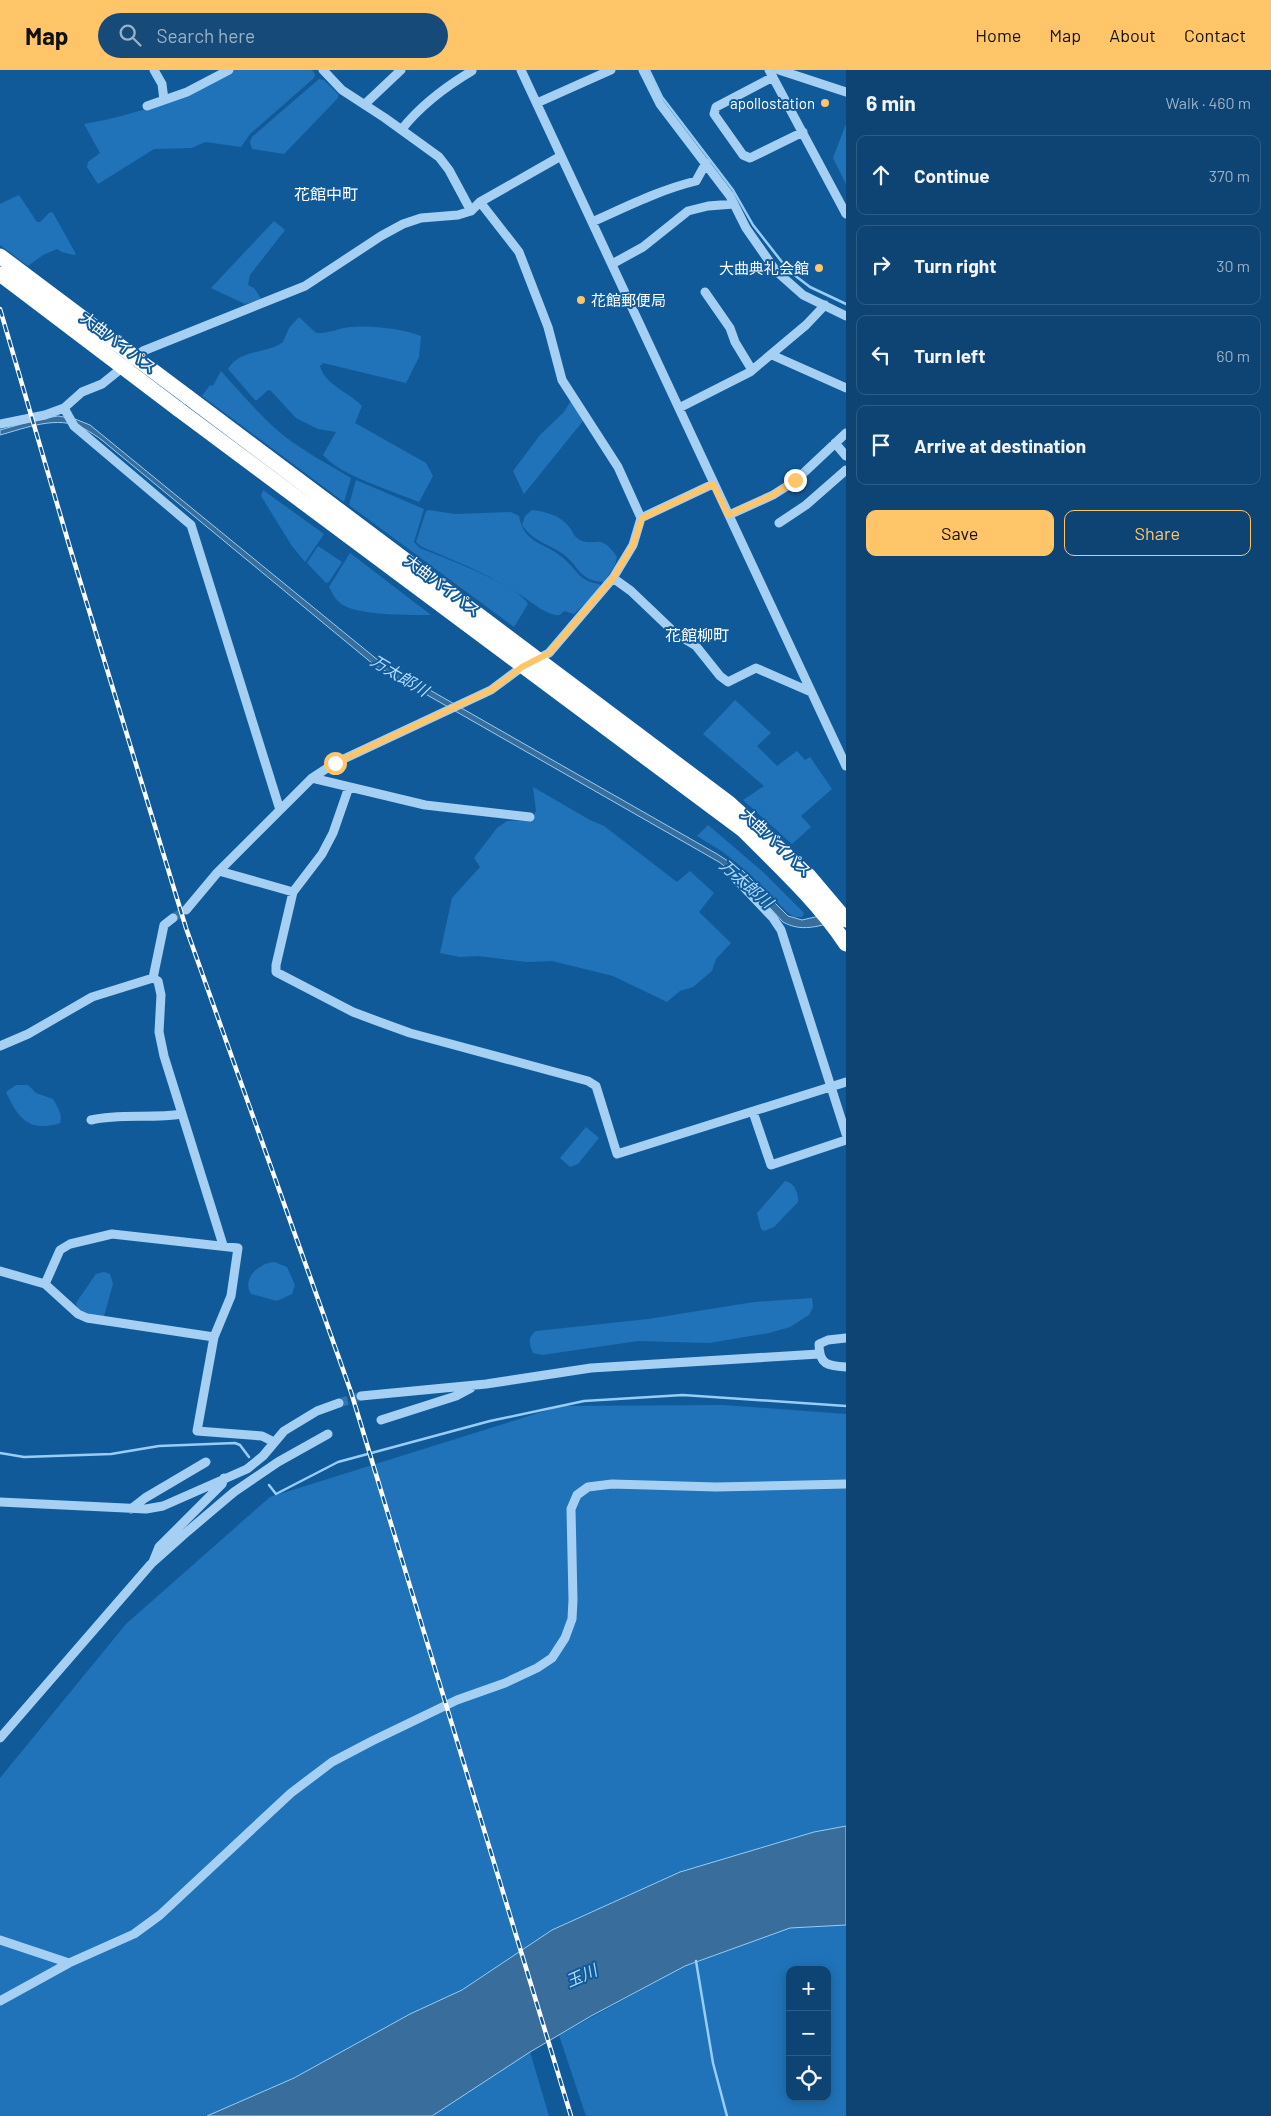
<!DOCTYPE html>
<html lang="en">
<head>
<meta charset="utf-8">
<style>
  body { margin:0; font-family:Barlow,"Noto Sans JP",sans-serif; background:#164b79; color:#f1f3f6 }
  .controls { position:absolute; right:15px; bottom:15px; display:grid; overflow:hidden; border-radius:10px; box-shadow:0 2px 12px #0003 }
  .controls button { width:45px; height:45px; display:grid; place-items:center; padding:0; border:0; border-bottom:1px solid #2d5c86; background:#0d4474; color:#f1f3f6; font:25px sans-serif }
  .stop { position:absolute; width:15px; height:15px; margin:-11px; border:4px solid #ffc568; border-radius:50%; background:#fff }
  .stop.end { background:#ffc568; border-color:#fff; box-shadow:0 1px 5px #0008 }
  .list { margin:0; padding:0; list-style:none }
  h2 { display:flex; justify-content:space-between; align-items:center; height:65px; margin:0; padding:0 20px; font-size:21px }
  h2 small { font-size:16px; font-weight:400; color:#9ab0c5 }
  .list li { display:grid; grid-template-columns:32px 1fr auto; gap:15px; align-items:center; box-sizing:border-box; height:80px; margin:0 10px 10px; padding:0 10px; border:1px solid #2d5c86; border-radius:10px }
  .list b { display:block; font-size:19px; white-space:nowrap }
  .list em { font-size:16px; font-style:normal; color:#9ab0c5 }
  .actions { display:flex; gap:10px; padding:15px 20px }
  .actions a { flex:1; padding:11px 0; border:1px solid #ffc568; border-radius:10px; text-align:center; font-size:18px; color:#ffc568 }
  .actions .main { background:#ffc568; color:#111 }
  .icon { flex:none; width:28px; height:28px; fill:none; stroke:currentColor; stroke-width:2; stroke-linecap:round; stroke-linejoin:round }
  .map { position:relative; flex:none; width:846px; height:2046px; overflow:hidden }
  header { display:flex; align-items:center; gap:30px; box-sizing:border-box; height:70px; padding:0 25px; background:#ffc568; color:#111 }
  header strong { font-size:24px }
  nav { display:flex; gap:28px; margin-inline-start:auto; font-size:18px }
  .search { width:350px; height:45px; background:#164b79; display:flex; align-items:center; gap:12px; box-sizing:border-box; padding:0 18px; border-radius:28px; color:#9ab0c5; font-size:19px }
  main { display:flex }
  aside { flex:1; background:#0d4474 }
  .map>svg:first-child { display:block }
</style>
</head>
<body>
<header>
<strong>Map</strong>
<div class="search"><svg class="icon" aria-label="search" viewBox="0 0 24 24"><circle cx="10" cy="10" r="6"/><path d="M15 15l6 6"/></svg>Search here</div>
<nav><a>Home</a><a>Map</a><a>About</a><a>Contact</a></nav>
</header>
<main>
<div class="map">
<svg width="846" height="2046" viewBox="0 0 846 2046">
  <rect width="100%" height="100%" fill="#115a9a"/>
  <!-- green -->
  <path fill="#2073b8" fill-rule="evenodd" d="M 234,0 L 312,0 L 315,4 L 314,8 L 250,64 L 241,77 L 205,72 L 192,78 L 154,79 L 98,114 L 87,97 L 88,92 L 100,83 L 84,54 C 137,45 188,27 234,0 Z
    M 319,9 L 324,10 L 338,24 L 338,28 L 284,84 L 252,79 L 250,72 L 252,67 Z
    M 846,54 L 846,114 L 833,88 Z
    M 19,125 L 37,152 L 40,152 L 50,142 L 53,143 L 76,184 L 74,185 L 62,182 L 57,179 L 43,185 L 28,196 L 0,175 L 0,134 Z
    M 274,151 L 285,160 L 250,205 L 248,215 L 254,218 L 262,230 L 245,234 L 211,218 Z
    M 299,247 L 316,263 C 328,264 339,258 351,257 C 370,255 404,259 421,266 L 419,287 L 406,313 L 323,293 L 320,296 C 324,314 350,323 362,336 L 355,353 L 426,393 L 433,406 L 419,432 C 393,421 341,406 323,385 L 336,362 L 318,359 L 296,348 L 271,321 L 268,320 L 257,330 L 255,330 L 228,299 C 239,279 267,284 283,272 L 289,258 Z
    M 221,301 C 239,321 257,342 277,360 C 299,379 326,393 351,408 L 344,432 L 202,326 L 210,315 L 213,316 Z
    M 570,332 L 573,332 L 583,351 L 524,424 L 513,401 L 540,365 L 564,342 Z
    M 356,410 L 424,439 L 414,472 L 420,478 C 442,487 518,515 528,534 L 514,557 L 349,435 Z
    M 263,420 L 324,464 L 305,492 L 292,476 L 261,426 Z
    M 429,440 L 455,444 L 511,442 L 519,446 C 524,474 544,472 562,487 C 577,499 578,511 599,514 L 602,517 L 574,544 L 564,541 L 560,545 C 546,546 531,531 519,524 C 488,504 456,491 422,477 L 416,472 L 426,441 Z
    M 532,440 C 547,442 560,445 570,458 C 572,461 574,466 577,468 C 594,480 599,460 617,487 L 615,495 L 604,512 C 579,511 579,496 563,484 C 547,473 534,472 522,455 L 525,446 Z
    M 318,476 L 342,492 L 329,512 L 326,513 L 307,493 Z
    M 350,483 L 431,545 C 410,545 356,546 340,533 C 335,529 332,522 329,517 Z
    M 735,630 L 771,663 L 757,676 L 777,696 L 797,681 L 805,690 L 810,687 L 832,719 L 801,746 L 811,757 L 792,774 L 743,730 L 764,716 L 703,664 Z
    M 533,717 L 590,750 L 604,756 L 677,812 L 690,801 L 714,823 L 699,842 L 731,873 L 716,889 L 712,901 L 693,917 L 680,921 L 667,932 L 613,906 L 552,891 L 527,892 L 478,886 L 460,887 L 440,883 L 452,828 L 480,797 L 474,788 L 497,758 L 507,751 L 531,750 L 536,741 Z
    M 708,755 L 763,802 L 804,843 L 802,847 L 794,847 L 787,842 L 749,803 L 723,782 L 697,766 Z
    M 16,1015 L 28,1015 L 36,1023 L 53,1029 C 57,1036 63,1045 60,1053 C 29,1063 18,1048 6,1022 Z
    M 586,1057 L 599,1068 L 578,1094 L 570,1097 L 560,1088 Z
    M 785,1111 C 794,1112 799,1124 798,1132 L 774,1157 L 764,1161 L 761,1159 L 757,1143 Z
    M 274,1192 L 287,1197 L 295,1215 L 292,1224 L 277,1231 L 251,1224 C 241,1208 260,1193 274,1192 Z
    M 104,1202 L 110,1204 L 113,1214 L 104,1246 L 100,1247 L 78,1242 L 76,1233 L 96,1204 Z
    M 812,1228 L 813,1237 L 809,1245 L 790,1257 L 769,1263 L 709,1273 L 638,1271 L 542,1285 L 533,1283 C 529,1273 527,1268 536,1261 L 648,1249 L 754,1232 Z
    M 723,1335 L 846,1344 L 846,1756 L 814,1762 L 680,1802 L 552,1860 L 462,1920 L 410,1944 L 294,2008 L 207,2046 L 0,2046 L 0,1708 L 126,1554 L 270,1427 L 561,1336 Z
    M 846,1855 L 846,2046 L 586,2046 L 559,1965 L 685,1896 L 790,1858 ZM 790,1900 L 827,1900 L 827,2027 L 790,2027 Z
    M 530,1982 L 549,2046 L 432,2046 Z"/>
  <!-- water -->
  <path fill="#396d9b" stroke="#97cdf7" d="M 58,346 L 75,349 L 90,355 L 379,591 L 717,784 L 742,800 L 788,846 L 802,850 L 846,840 L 846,848 C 825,854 804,864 783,852 L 748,814 L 719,792 L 373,594 L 103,371 C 97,366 90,362 83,358 C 57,345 26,358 0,365 L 0,360 L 39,349 Z
    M 846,1756 L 846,1855 L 790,1858 L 685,1896 L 591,1946 L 530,1982 L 432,2046 L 207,2046 L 294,2008 L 410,1944 L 462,1920 L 552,1860 L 680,1802 L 814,1762 Z"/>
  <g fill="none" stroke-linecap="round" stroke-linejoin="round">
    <!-- stream -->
    <path stroke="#97cdf7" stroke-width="2.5" d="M 649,0 L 662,27 L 733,120 L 753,155 L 789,201 L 810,217 L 846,234
      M 0,1383 L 24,1387 L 111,1384 L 159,1376 L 235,1373 L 240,1375 L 249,1387
      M 269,1415 L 276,1424 L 338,1392 L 490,1351 L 584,1331 L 683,1325 L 846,1336
      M 696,1891 L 713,1993 L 727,2046"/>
    <!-- minor-tunnel -->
    <path stroke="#3573a9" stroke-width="9" stroke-dasharray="9 4.5" stroke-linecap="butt" d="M 173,848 L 186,840
      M 339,1333 L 361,1326"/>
    <!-- minor -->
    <path stroke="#a5d0f4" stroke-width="9" d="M 154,0 L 162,14 L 164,30
      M 323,0 L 342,20 L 385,48 L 439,87 L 449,100 L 471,141
      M 521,0 L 846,696
      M 643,0 L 660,34 L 730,126 L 746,158 L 776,201 L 803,225 L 846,246
      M 769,0 L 846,144
      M 779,0 L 846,22
      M 773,7 L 716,37 L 714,44 L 743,85 L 750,88 L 803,62
      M 537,33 L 611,0
      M 365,34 L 401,0
      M 147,36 L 187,22 L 229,0
      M 402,59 C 422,34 445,17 472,1
      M 592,152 C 626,137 659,120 696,111 L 706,93
      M 612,194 L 643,177 L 688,141 L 708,136 L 734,134
      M 705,222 L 730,258 L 735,272 L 752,300
      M 772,285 L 846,318
      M 679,338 L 750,302 L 806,255 L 825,235
      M 0,354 L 45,345 L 64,338
      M 835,373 L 846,386
      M 729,445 L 773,425 L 795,411 L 846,363
      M 641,448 L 713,414
      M 779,453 L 806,435 L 846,400
      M 613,508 L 631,521 L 675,563 L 696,576 L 720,606 L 728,612 L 756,598 L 811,622
      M 312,708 L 425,735 L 530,747
      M 280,740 L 191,455 L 74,356 L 64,338 L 82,322 L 102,314 L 143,281 L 305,216 L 381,166 L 403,154 L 421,148 L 458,145 L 471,141 L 480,132 L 561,86
      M 219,801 L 293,822 L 322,784 L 333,763 L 349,717
      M 734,807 L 773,848 L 781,860 L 846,1064
      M 293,822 L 276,895 L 276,902 L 353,942 L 377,951 L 410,963 L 588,1011 L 596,1016 L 617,1084 L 846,1012
      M 186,840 L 217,803 L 312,708 L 335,693 L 491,620 L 522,597 L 549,583 L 613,508 L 633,475 L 641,448 L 618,397 L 562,310 L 548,257 L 519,182 L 480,132
      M 153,908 L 158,911 L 161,925 L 159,962 L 164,986 L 223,1175
      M 153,908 L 164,855 L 173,848
      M 0,976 L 28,964 L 92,927 L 153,908
      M 753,1042 L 771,1095 L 846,1070
      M 91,1050 C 121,1043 152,1049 182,1044
      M 0,1201 L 45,1214 L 78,1244 L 87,1248 L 214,1267 L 197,1361 L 262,1366 L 274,1372
      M 45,1214 L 60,1180 L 70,1174 L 112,1164 L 238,1178 L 231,1226 L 214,1267
      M 846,1268 L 828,1270 L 819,1274 C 819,1295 828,1296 846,1297
      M 361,1326 L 486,1314 L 591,1298 L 819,1284
      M 381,1350 L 456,1326 L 471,1318
      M 0,1432 L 146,1439 L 163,1436 L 247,1399 L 263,1386 L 284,1361 L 317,1341 L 339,1333
      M 131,1439 L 145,1428 L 206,1392
      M 153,1492 L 159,1477 L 222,1414 L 224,1408
      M 0,1668 L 151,1494 L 188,1461 L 234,1422 L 278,1392 L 328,1364
      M 0,1870 L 69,1893
      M 0,1931 L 69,1893 L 134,1864 L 160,1845 L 291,1723 L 332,1692 L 372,1671 L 457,1630 L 505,1613 L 537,1598 L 552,1588 L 565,1568 L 572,1549 L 573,1530 L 571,1439 L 577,1425 L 588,1417 L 612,1414 L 716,1417 L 846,1414"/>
    <!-- highway -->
    <path stroke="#fff" stroke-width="15" d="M 188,327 L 729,733 L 809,806 L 846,850
      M 178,339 L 743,760 C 779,796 818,832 846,874"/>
    <defs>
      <path id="rail" d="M 0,239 L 70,478 L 186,858 L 351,1322 L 571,2046"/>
    </defs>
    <!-- rail casing -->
    <use href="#rail" stroke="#fff" stroke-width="4.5"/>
    <!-- rail -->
    <use href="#rail" stroke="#115a9a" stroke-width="2.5" stroke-dasharray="8" stroke-linecap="butt"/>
    <!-- highway-bridge -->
    <path stroke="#fff" stroke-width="15" d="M 0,186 L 188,327
      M 0,204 L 178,339"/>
  </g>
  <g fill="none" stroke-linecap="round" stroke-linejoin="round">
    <!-- route -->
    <path stroke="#ffc568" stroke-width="6" d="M 335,693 L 491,620 L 522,597 L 549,583 L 613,508 L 633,475 L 642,448 L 713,414 L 728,445 L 773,425 L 795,410"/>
  </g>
  <!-- markers -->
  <g fill="#ffc568" stroke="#115a9a" stroke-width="2">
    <circle cx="825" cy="33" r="5"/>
    <circle cx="819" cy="198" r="5"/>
    <circle cx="581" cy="230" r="5"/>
  </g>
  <g text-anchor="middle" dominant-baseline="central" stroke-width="4" stroke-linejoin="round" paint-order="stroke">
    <!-- poi labels -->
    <g font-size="15" fill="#fff" stroke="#115a9a" text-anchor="end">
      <text x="815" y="33">apollostation</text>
      <text x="809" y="198">大曲典礼会館</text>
      <text x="591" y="230" text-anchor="start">花館郵便局</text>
    </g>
    <!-- street labels -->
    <g font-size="15" fill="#fff" stroke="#115a9a">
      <text transform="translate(119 272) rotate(37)">大曲バイパス</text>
      <text transform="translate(443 515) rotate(37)">大曲バイパス</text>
      <text transform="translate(777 772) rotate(44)">大曲バイパス</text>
    </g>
    <!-- neighbourhood labels -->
    <g font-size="16" fill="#fff" stroke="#115a9a">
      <text x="326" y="123">花館中町</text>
      <text x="697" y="564">花館柳町</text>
    </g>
    <!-- water labels -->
    <g font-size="16" font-style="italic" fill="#b1dafa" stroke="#115a9a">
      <text transform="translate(400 605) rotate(31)">万太郎川</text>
      <text transform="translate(747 813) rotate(41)">万太郎川</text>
      <text transform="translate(581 1905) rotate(-24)">玉川</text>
    </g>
  </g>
</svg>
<div class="controls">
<button>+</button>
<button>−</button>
<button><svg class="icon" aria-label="locate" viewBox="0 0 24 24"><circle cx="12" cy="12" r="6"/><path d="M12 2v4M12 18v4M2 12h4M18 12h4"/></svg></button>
</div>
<div class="stop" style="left:335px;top:693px"></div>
<div class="stop end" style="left:795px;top:410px"></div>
</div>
<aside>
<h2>6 min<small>Walk · 460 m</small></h2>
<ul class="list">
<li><svg class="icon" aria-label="ahead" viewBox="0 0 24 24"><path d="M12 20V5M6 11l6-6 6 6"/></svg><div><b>Continue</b></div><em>370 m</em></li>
<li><svg class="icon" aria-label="right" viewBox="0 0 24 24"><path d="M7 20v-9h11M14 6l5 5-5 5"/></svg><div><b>Turn right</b></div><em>30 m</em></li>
<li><svg class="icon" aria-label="left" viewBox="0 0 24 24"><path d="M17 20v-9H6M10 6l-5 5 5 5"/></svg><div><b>Turn left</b></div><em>60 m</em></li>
<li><svg class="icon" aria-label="arrive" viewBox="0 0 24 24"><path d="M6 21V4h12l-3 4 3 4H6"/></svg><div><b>Arrive at destination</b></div></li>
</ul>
<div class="actions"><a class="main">Save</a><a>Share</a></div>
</aside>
</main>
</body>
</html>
